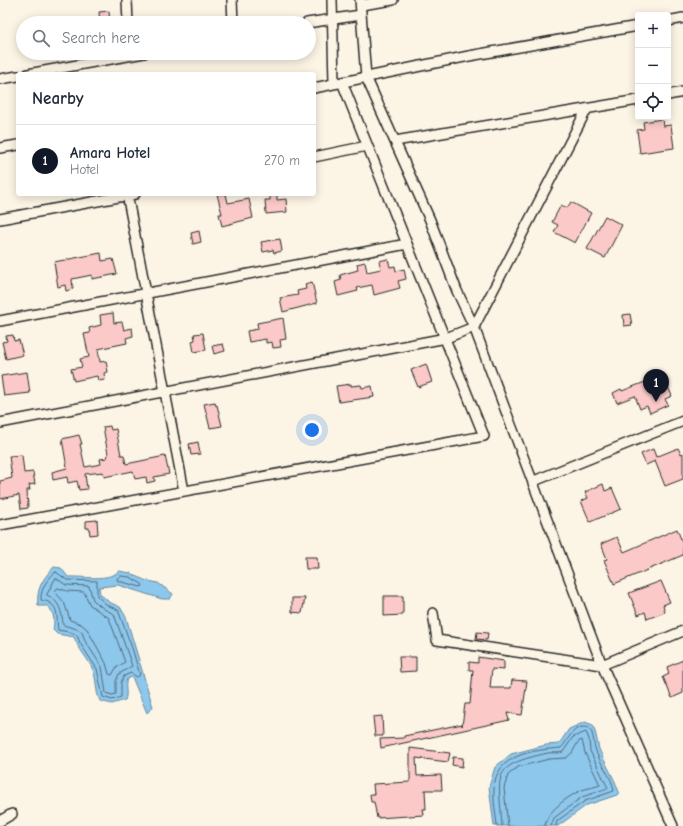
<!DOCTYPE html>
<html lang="en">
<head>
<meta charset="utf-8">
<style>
  body { margin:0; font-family:"Comic Neue",sans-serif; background:#f6f6f7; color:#1f2937 }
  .controls { position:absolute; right:12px; top:12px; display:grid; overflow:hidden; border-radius:4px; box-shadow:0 2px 10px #0003 }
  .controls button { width:36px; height:36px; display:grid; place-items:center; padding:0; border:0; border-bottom:1px solid #e0e1e3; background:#fff; color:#1f2937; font:20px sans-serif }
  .you { position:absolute; left:312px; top:430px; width:14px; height:14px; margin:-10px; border:3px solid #fff; border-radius:50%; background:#1a73e8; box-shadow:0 0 0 6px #1a73e833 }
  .badge { display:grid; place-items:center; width:26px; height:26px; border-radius:50%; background:#111827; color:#fff; font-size:13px; font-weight:700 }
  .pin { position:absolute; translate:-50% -33px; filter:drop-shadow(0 1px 2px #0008) }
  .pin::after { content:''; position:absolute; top:21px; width:14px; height:12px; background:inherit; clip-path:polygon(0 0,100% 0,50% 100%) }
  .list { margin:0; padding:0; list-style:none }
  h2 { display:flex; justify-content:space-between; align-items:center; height:52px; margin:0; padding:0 16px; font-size:17px }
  h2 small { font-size:13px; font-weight:400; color:#747a83 }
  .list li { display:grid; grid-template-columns:26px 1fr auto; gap:12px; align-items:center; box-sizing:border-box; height:72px; padding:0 16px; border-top:1px solid #e0e1e3 }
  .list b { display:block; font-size:15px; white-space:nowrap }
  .list p { margin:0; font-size:13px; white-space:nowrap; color:#747a83 }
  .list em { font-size:13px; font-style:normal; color:#747a83 }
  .icon { flex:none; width:22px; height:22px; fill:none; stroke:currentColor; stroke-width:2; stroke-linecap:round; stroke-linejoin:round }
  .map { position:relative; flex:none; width:683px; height:826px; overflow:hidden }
  .search { position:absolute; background:#fff; box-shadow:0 2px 10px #0003; left:16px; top:16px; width:300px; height:44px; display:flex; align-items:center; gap:10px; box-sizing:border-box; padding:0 14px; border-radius:22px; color:#747a83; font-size:15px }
  .panel { position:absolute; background:#fff; box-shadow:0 2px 10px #0003; left:16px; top:72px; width:300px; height:124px; border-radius:4px }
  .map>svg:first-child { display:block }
</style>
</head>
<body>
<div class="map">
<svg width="683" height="826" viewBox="0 0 683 826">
  <rect width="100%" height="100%" fill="#fcf5e5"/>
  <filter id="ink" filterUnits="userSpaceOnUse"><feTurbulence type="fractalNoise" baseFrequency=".025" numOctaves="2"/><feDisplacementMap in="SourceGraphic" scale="8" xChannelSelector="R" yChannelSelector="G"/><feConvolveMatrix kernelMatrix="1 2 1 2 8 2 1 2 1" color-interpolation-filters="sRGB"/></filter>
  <g filter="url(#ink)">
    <!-- water -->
    <path fill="#8dc7ec" stroke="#66899f" d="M 54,567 L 61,568 L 68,577 C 82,576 108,582 119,571 L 131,573 L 144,580 L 158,583 L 173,594 L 170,599 L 162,599 L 118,585 L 99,587 L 100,594 L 109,602 L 120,607 L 126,617 L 153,707 L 147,713 L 132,677 L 127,679 C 124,686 128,693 125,700 L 112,704 L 100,701 C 95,691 97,680 93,670 C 88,658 78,649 74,637 L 57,634 L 53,630 C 55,620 54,613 48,606 L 38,606 C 36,590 42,579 54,567 Z
      M 585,722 L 593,725 C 596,733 597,741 599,749 C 605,764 614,776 619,792 L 617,795 L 587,805 L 558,826 L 494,826 L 489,787 L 495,767 L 511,754 L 546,745 L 559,744 L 569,729 Z"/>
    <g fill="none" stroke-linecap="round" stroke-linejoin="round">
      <!-- shore -->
      <path stroke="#526978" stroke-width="1" d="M 56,572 L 67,580 L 97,581 L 97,596 L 107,605 L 118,610 L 132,648 L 140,675 L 137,677 L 131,673 L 124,676 L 121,682 L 121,697 L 112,700 L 103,697 L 97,669 L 80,643 L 77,635 L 70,632 L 58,630 C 56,621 60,609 50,603 C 48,601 44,601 41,600 C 40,590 48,577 56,572 Z
        M 121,576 L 130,577 L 142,584 L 143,586 L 141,587 L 118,581 L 117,579 Z
        M 56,578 L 66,585 L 89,586 L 93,600 L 104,609 L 114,614 L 132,666 L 119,674 L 116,681 L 116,694 L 112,695 L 106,693 L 102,667 L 85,641 L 82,632 L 77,629 L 63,625 C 62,612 60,601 47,595 Z
        M 58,588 L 67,591 L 84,592 L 90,605 L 109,618 L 125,662 L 116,668 L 112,675 L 109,674 L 106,663 L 87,629 L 81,624 L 70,620 L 64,602 L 55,592 Z
        M 497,826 C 496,814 493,801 494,789 C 495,754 534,750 561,748 C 569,740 573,723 589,728 C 594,734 593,741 595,748 C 599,764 612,775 614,791 L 585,801 L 557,821 L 556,826
        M 502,826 C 499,774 489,766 548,753 C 553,752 558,754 563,752 L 573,737 L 586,732 L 589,739 L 590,751 L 608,788 L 582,797 L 554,818 L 551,826
        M 508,826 L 504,788 L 508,775 L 518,767 L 549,759 L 566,758 L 572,753 L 578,742 L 582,740 L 585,753 L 600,785 C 595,787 588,788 582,790 C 570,795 545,812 545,826"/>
    </g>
    <!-- building -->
    <path fill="#fac9c8" stroke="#2b2b2b" d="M 109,11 L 110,23 L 100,23 L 99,12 Z
      M 662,119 L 663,126 L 671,125 L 674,148 L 640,153 L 637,130 L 644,129 L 643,122 Z
      M 217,194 L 226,194 L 228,203 L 249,199 L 253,218 L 222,226 L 219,214 L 222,214 Z
      M 270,194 L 277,194 L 277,200 L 286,199 L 287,212 L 266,214 L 265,200 L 270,200 Z
      M 571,202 L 591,213 L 575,243 L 554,232 L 558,225 L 552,222 L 561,205 L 567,208 Z
      M 605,216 L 622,225 L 605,258 L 587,249 Z
      M 199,231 L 201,242 L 193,244 L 191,233 Z
      M 280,239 L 282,251 L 274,253 L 273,250 L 263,252 L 261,242 Z
      M 101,253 L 102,261 L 113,259 L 117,274 L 92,279 L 92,275 L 72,279 L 73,289 L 66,291 L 65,285 L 58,287 L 54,262 Z
      M 388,259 L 390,267 L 395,266 L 396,271 L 404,269 L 406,279 L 398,281 L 400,288 L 374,295 L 372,285 L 357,288 L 358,291 L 338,296 L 335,282 L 341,280 L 340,275 L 358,270 L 357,264 L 365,262 L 367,272 L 381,269 L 379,261 Z
      M 312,282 L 317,303 L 283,312 L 280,298 L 298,295 L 297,291 L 306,289 L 305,284 Z
      M 113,313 L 114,323 L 122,322 L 124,330 L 132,328 L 133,336 L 126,338 L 127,343 L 98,349 L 100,362 L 106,361 L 108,372 L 104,373 L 105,380 L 98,381 L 97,376 L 74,381 L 71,369 L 82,367 L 80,359 L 89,357 L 84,334 L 90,333 L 89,328 L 101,325 L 100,315 Z
      M 630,314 L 632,325 L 624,326 L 623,315 Z
      M 283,318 L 286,339 L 280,340 L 281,347 L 273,348 L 272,342 L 266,343 L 266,339 L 249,342 L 247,331 L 258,329 L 257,323 Z
      M 203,333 L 206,350 L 194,352 L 192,341 L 195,340 L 194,334 Z
      M 13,335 L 14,341 L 19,340 L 23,355 L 6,359 L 2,342 L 7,341 L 6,336 Z
      M 223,344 L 225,351 L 214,354 L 212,346 Z
      M 426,364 L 432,382 L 418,387 L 411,370 Z
      M 27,372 L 30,393 L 4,396 L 1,376 Z
      M 663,375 L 672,396 L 665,399 L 668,405 L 650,413 L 647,406 L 640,409 L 635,396 L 617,403 L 613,393 L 621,389 L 622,391 Z
      M 351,384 L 351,386 L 361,385 L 362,388 L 372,386 L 374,397 L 339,402 L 336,386 Z
      M 215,402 L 216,406 L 217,405 L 222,426 L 210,428 L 204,404 Z
      M 110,426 L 111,430 L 116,429 L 121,455 L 124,455 L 126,464 L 165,456 L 169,474 L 154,477 L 155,481 L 147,483 L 146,477 L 135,479 L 133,471 L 104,477 L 103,472 L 85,474 L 87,489 L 79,490 L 77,481 L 68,483 L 67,477 L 53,480 L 52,472 L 67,468 L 62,439 L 79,435 L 82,444 L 80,444 L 85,467 L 101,464 L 100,459 L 107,458 L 108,454 L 103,427 Z
      M 198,442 L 200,454 L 191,455 L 189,444 Z
      M 678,448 L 681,454 L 683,453 L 683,479 L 665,486 L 655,461 L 646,465 L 641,454 L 653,449 L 656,457 Z
      M 22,455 L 24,473 L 33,472 L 35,484 L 29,485 L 30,490 L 27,490 L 28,508 L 21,509 L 19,495 L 0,499 L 0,481 L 12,478 L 9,456 Z
      M 603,484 L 605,491 L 612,488 L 621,509 L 590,522 L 581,501 L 588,498 L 585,492 Z
      M 97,520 L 98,534 L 90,535 L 89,528 L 86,528 L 86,521 Z
      M 677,529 L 683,544 L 683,555 L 614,584 L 604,560 L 607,559 L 601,544 L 617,537 L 624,552 Z
      M 305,557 L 317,557 L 318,569 L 306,569 Z
      M 661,581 L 670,602 L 663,605 L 665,612 L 647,619 L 645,612 L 638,615 L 629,593 Z
      M 384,596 L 403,596 L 403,615 L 384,616 Z
      M 292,598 L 305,598 L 302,613 L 292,612 Z
      M 477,632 L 488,633 L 487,640 L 476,639 Z
      M 399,657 L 416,657 L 416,671 L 400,672 Z
      M 478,657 L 504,661 L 504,670 L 492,669 L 490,688 L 511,688 L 512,680 L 527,681 L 522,715 L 507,713 L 509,720 L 505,721 L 381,748 L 380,739 L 404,738 L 404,736 L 462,724 L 462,726 L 465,704 L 470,704 L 473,670 L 469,670 L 469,662 L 478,663 Z
      M 683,660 L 683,693 L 672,698 L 663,677 L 669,674 L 667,667 Z
      M 382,716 L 383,736 L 375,736 L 373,717 Z
      M 410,748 L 450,753 L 448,762 L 416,758 L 417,776 L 441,775 L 442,790 L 425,790 L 426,809 L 423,809 L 424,815 L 377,818 L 374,802 L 371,802 L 370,794 L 374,794 L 373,784 L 410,782 Z
      M 453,757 L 463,758 L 462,767 L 452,765 Z"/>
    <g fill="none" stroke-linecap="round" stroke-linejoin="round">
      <defs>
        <path id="minor" d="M 127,0 L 128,23
          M 232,0 L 233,23
          M 332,0 L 334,83
          M 360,0 L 366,77 L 430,220 L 457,291 L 474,327 L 602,665 L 673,826
          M 361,5 L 393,0
          M 668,21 L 683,18
          M 307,23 L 361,15
          M 28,74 L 144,53
          M 0,79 L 18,76
          M 314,88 L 469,56 L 638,26
          M 668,95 L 683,92
          M 395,141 L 638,100
          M 0,148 L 18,145
          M 314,157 L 367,146
          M 127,194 L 184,491
          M 0,219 L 135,194
          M 0,321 L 407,244
          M 0,423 L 446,338 L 474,327 L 587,109
          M 534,481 L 683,421
          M 0,525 L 484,436 L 342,82
          M 433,613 L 437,640 L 602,665 L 683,631
          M 0,821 L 12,814"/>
      </defs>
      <!-- minor casing -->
      <use href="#minor" stroke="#2b2b2b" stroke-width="12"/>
      <!-- minor -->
      <use href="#minor" stroke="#fcf5e5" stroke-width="9"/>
    </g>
  </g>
</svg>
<div class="controls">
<button>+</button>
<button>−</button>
<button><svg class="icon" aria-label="locate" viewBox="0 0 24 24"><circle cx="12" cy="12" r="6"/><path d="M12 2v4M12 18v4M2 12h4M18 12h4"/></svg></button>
</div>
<div class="you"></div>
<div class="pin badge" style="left:656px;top:402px">1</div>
<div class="search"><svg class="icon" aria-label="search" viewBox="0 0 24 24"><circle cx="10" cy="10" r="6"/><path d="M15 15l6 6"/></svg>Search here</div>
<section class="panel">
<h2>Nearby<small></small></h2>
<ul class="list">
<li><span class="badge">1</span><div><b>Amara Hotel</b><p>Hotel</p></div><em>270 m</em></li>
</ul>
</section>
</div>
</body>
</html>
